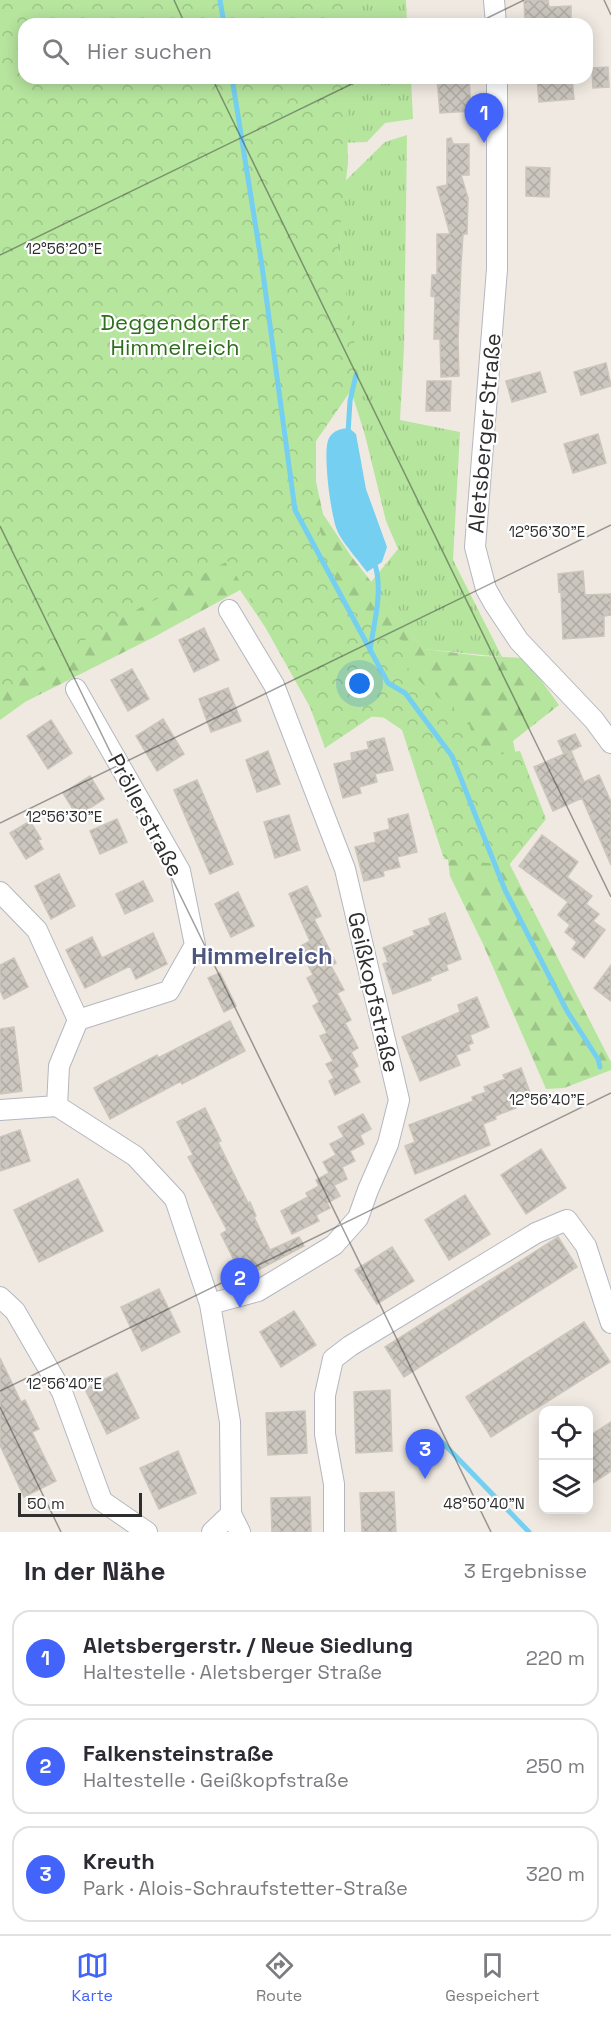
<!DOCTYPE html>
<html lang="de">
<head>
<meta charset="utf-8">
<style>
  body { margin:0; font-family:"Space Grotesk",sans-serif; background:#f2f2f3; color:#2b2b33 }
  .controls { position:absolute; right:18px; bottom:18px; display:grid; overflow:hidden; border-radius:12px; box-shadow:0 3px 15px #0003 }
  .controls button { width:54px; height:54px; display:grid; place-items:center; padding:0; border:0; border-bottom:2px solid #e1e1e2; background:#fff; color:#2b2b33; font:30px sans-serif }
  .scale { position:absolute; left:18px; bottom:15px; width:124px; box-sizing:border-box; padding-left:6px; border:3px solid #2e2e2e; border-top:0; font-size:16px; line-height:21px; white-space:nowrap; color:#2e2e2e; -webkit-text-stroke:4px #fff; paint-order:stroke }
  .you { position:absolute; left:360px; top:684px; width:21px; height:21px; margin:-15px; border:4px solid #fff; border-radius:50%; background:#1a73e8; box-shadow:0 0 0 9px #1a73e833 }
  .badge { display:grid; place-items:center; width:39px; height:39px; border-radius:50%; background:#4264fb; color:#fff; font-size:20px; font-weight:700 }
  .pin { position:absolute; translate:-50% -50px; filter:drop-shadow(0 2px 3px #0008) }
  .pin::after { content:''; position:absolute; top:32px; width:21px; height:18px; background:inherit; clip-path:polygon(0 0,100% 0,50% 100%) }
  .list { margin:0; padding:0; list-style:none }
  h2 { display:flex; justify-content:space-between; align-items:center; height:78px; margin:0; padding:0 24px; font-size:26px }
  h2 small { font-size:20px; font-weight:400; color:#7c7c81 }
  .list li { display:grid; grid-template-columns:39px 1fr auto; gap:18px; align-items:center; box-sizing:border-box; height:96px; margin:0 12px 12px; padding:0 12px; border:2px solid #e1e1e2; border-radius:18px }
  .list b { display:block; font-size:22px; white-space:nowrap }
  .list p { margin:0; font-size:20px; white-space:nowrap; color:#7c7c81 }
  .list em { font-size:20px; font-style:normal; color:#7c7c81 }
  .icon { flex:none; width:33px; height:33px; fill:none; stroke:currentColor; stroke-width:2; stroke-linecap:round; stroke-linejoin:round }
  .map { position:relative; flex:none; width:611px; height:1532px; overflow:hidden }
  .search { position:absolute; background:#fff; box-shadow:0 3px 15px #0003; left:18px; right:18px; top:18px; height:66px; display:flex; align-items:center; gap:15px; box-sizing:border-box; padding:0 21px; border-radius:18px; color:#7c7c81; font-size:22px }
  .sheet { height:402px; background:#fff }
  nav { display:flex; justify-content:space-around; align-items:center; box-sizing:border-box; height:84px; border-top:2px solid #e1e1e2; background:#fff; font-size:16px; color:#7c7c81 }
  nav a { display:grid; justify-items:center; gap:3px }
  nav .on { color:#4264fb }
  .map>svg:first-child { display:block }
</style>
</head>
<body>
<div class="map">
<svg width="611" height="1532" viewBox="0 0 611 1532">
  <defs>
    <pattern id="grass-tufts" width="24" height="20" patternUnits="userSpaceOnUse" patternTransform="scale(1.5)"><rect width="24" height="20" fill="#b6e59e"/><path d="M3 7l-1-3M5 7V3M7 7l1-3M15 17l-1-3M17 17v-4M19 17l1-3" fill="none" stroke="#9dc588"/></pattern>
    <pattern id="forest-firs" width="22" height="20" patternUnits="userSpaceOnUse" patternTransform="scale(1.5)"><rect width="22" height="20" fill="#b6e59e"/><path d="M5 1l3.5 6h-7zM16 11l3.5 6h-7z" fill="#9dc588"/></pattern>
    <pattern id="park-crowns" width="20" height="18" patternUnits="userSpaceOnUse" patternTransform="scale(1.5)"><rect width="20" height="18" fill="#b6e59e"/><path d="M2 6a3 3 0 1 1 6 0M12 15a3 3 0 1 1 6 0" fill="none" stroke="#9dc588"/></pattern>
    <pattern id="building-cross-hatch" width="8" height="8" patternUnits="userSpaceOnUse" patternTransform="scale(1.5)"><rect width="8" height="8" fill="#cbc7bf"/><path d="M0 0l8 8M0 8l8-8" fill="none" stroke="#afaba4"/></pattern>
  </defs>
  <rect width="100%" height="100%" fill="#efe9e1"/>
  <!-- grass -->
  <path fill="url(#grass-tufts)" d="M 331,0 L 406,0 L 407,24 L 332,24 Z
    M 335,78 L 411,78 L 413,119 L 385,123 L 367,142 L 338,143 Z
    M 407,135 L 404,347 L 400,420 L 460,432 L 453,560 L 502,657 L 424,649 L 371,582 L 398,549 L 386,521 L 365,435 L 342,362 L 339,187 L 385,142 Z"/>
  <!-- forest -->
  <path fill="url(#forest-firs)" d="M 0,0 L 24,24 L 24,78 L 339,187 L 342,362 L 307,440 L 323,514 L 351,556 L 424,649 L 481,656 L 525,658 L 559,705 L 513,741 L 519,770 L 508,861 L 611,1062 L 611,1070 L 564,1088 L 546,1089 L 483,944 L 450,876 L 439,787 L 413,720 L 341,714 L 287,659 L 240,590 L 154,637 L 25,702 L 0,720 L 0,621 L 64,245 Z"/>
  <!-- park -->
  <path fill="url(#park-crowns)" d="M 0,0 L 344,0 L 344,24 L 24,24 L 24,78 L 346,78 L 348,163 L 338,245 L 356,353 L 363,373 L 316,441 L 316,517 L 344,608 L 368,618 L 404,642 L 409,672 L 444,702 L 467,718 L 480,758 L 520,751 L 546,819 L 509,865 L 444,859 L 402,730 L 377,713 L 325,748 L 310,707 L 228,561 L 114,622 L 0,693 Z"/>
  <!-- water -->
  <path fill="#75cff0" d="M 349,428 L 356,434 L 366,489 L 387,547 L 382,562 L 367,572 C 359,561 341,541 337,530 C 331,516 322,451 329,438 C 334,430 340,429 349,428 Z"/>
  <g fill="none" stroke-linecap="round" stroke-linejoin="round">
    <!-- stream -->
    <path stroke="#75cff0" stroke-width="5" d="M 220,0 L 224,24
      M 232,78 L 262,266 L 295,510 L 388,683 L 405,693 L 452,756 L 505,890 L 567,1011 L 598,1059 L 600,1067
      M 348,433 L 350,401 L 356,375
      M 370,650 C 374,623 384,588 374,562
      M 442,1442 L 529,1532"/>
  </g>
  <!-- building -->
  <path fill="url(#building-cross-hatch)" stroke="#cbc5ba" stroke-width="1.5" d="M 524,0 L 548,0 L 549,7 L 571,6 L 571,24 L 525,24 Z
    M 608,67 L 609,87 L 593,88 L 592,68 Z
    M 437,78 L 469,78 L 471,111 L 440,113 Z
    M 537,78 L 572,78 L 574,99 L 539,102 Z
    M 451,138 L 453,144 L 469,144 L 469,175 L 461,175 L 468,198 L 467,234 L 463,234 L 461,265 L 458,340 L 459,376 L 441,377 L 440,339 L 434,339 L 435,297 L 431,296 L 432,275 L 437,275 L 437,234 L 450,234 L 437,187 L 447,185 L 447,139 Z
    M 526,167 L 550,168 L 549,197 L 526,196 Z
    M 606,363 L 611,386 L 581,395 L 574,372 Z
    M 540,372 L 546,392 L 512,402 L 506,381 Z
    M 427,381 L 451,381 L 450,411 L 426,411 Z
    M 598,434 L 606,463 L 573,473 L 564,444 Z
    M 583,571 L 585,595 L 611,594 L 611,615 L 604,616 L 604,636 L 563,639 L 561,591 L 559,592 L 558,574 Z
    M 204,628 L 219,660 L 194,672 L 179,640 Z
    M 132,669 L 149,699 L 128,711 L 111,680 Z
    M 228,688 L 241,721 L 211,732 L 199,699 Z
    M 163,719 L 184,754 L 157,771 L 136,736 Z
    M 51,720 L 72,753 L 48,769 L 27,736 Z
    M 575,734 L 581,746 L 564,754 L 558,741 Z
    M 384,738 L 393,770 L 375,774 L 377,782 L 359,787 L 361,793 L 343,798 L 334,764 L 352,760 L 351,753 L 369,749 L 367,742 Z
    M 268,751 L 280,784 L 257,792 L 246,760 Z
    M 571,751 L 584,782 L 599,775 L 611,802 L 611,865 L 582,798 L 553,811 L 534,767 Z
    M 90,776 L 104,799 L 77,816 L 63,793 Z
    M 197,780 L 233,864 L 210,874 L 174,790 Z
    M 408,814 L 417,852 L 397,857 L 400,867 L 383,871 L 384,876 L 364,881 L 355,847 L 376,842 L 374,833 L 390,829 L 388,819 Z
    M 289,815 L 300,850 L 275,858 L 264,822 Z
    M 117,819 L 127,842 L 100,854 L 90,831 Z
    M 30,821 L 41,839 L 38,840 L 43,849 L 26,859 L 10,833 Z
    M 542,835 L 578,862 L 567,877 L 592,896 L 586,904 L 599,914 L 593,921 L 605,930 L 584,958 L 572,949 L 577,942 L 565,932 L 570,925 L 558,915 L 568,902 L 519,866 Z
    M 59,874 L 75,906 L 51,919 L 35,886 Z
    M 143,881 L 153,901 L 125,914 L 116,894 Z
    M 307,886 L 321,916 L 314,919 L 336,963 L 331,966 L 344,990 L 337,993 L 351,1020 L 345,1023 L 358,1048 L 351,1052 L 358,1066 L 353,1069 L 360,1082 L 335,1095 L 329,1081 L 334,1078 L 326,1064 L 333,1061 L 320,1036 L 327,1033 L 313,1006 L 319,1002 L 307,978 L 313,975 L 299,947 L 310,941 L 289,894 Z
    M 238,892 L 254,926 L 231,937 L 215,904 Z
    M 445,913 L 461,959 L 446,965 L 448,970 L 430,977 L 431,980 L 393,994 L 383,964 L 388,962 L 383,948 L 415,935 L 413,931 L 431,925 L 429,919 Z
    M 153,933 L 167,964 L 136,979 L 130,966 L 85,988 L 66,950 L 92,937 L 102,958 Z
    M 14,958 L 28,987 L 4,999 L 0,990 L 0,965 Z
    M 611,965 L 611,1001 L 594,988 Z
    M 220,973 L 236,1006 L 224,1012 L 208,978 Z
    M 477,997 L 489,1027 L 470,1035 L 473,1043 L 468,1045 L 470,1050 L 456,1055 L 460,1065 L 420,1081 L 402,1037 L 460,1012 L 458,1005 Z
    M 230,1021 L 245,1051 L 182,1084 L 181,1081 L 110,1119 L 94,1088 L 157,1055 L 158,1058 Z
    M 14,1027 L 22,1091 L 0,1094 L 0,1029 Z
    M 521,1068 L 532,1098 L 515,1104 L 516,1108 L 495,1116 L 496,1119 L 483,1124 L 490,1145 L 415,1174 L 405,1146 L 415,1142 L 409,1125 L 473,1101 L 472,1097 L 486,1092 L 484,1087 L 505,1079 L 503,1075 Z
    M 205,1108 L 221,1141 L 218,1142 L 248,1203 L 250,1202 L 256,1216 L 254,1217 L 270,1250 L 299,1237 L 304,1246 L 243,1278 L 221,1234 L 227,1230 L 188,1157 L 193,1155 L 177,1122 Z
    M 363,1114 L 371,1129 L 360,1135 L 364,1144 L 350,1151 L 355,1161 L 342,1167 L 347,1179 L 334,1185 L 340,1196 L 327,1203 L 330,1208 L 316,1215 L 319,1221 L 292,1234 L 281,1211 L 308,1197 L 306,1193 L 319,1186 L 316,1180 L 329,1173 L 323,1162 L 336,1155 L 330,1144 L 344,1137 L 338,1127 Z
    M 20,1130 L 30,1161 L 0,1171 L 0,1137 Z
    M 541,1149 L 566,1188 L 526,1214 L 501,1175 Z
    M 78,1179 L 103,1231 L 39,1262 L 14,1210 Z
    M 465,1195 L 490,1234 L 449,1260 L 425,1220 Z
    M 558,1237 L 577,1267 L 404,1377 L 385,1347 Z
    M 392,1247 L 414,1281 L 377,1304 L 355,1270 Z
    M 159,1289 L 180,1332 L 142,1351 L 121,1307 Z
    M 294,1311 L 316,1345 L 281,1367 L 260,1332 Z
    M 584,1322 L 610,1362 L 491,1437 L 466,1397 Z
    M 0,1358 L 21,1402 L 25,1400 L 39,1429 L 32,1432 L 56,1481 L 24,1497 L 0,1445 Z
    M 117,1373 L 139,1418 L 107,1434 L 85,1389 Z
    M 390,1390 L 392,1451 L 356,1453 L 354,1392 Z
    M 305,1411 L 307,1453 L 268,1455 L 266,1413 Z
    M 611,1422 L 611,1471 L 588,1486 L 588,1437 Z
    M 178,1451 L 196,1493 L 159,1509 L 140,1468 Z
    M 394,1492 L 396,1532 L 362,1532 L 360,1493 Z
    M 310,1497 L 311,1532 L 272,1532 L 271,1498 Z"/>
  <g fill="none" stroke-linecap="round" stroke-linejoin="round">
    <defs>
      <path id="minor" d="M 494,0 L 496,24
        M 497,78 L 497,269 L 475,547 L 486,589 L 495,605 L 519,641 L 594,720 L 611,743
        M 76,689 L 180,871 L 195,945 L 169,991 L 78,1020
        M 0,892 L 37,930 L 78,1020 L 59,1066 L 57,1106
        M 0,1110 L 57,1106 L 135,1156 L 175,1199 L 210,1304 L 230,1422 L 231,1514 L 240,1532
        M 0,1297 L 15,1311 L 62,1392 L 102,1501 L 147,1532
        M 210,1304 L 258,1291 L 334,1245 L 358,1218 L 368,1190 L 388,1144 L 399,1100 L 345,869 L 274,685 L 229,610
        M 212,1532 L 231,1514
        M 334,1532 L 334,1484 L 325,1434 L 325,1395 L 333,1359 L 350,1346 L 536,1233 L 567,1220 L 586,1246 L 611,1323"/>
    </defs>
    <!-- minor casing -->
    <use href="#minor" stroke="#b4b7c1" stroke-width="22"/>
    <!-- minor -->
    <use href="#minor" stroke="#fff" stroke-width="20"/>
  </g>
  <!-- ticks -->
  <path fill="none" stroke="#2e2e2e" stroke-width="1.5" stroke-opacity="0.45" d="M 174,0 L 185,24M 604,0 L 611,15M 475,24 L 524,0M 212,78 L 611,897M 0,255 L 364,78M 0,526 L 491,1532M 0,823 L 611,525M 0,1391 L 611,1093M 0,1407 L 61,1532"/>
  <g text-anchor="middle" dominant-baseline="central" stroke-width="4.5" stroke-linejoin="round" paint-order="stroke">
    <!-- park labels -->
    <g font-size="22" fill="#2c6e1b" stroke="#fff">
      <text x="175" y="322">Deggendorfer<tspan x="175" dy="25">Himmelreich</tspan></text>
    </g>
    <!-- street labels -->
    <g font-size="22" fill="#2e2e2e" stroke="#fff">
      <text transform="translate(484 433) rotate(-85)">Aletsberger Straße</text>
      <text transform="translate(146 815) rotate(62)">Pröllerstraße</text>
      <text transform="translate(374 992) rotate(77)">Geißkopfstraße</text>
    </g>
    <!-- neighbourhood labels -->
    <g font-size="24" font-weight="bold" fill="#4d5680" stroke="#fff">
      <text x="262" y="955">Himmelreich</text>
    </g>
  </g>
  <g font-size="15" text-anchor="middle" fill="#2e2e2e" stroke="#fff" stroke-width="4.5" stroke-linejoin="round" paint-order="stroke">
    <text x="64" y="254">12°56'20"E</text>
    <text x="547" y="537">12°56'30"E</text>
    <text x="64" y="822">12°56'30"E</text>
    <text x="547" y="1105">12°56'40"E</text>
    <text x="64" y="1389">12°56'40"E</text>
    <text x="484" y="1509">48°50'40"N</text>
  </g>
</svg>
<div class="controls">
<button><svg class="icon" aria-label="locate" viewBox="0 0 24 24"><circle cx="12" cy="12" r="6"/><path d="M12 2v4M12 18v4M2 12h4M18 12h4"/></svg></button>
<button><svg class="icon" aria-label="layers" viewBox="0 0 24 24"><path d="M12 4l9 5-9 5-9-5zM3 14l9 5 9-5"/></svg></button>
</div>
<div class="scale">50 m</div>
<div class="you"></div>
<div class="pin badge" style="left:484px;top:143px">1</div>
<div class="pin badge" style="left:240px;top:1308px">2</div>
<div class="pin badge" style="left:425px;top:1479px">3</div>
<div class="search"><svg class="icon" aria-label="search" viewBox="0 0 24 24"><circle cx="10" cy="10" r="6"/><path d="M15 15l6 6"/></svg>Hier suchen</div>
</div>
<section class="sheet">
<h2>In der Nähe<small>3 Ergebnisse</small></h2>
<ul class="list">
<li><span class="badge">1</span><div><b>Aletsbergerstr. / Neue Siedlung</b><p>Haltestelle · Aletsberger Straße</p></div><em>220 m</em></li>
<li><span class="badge">2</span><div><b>Falkensteinstraße</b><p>Haltestelle · Geißkopfstraße</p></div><em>250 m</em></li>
<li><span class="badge">3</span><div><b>Kreuth</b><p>Park · Alois-Schraufstetter-Straße</p></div><em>320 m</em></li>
</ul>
</section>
<nav>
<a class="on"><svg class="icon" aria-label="map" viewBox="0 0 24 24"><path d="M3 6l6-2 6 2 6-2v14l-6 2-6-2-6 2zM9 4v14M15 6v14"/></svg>Karte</a>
<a><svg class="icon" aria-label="directions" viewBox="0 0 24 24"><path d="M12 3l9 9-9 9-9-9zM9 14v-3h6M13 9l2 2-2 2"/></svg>Route</a>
<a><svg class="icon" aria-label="saved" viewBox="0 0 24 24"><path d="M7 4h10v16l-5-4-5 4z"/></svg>Gespeichert</a>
</nav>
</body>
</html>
